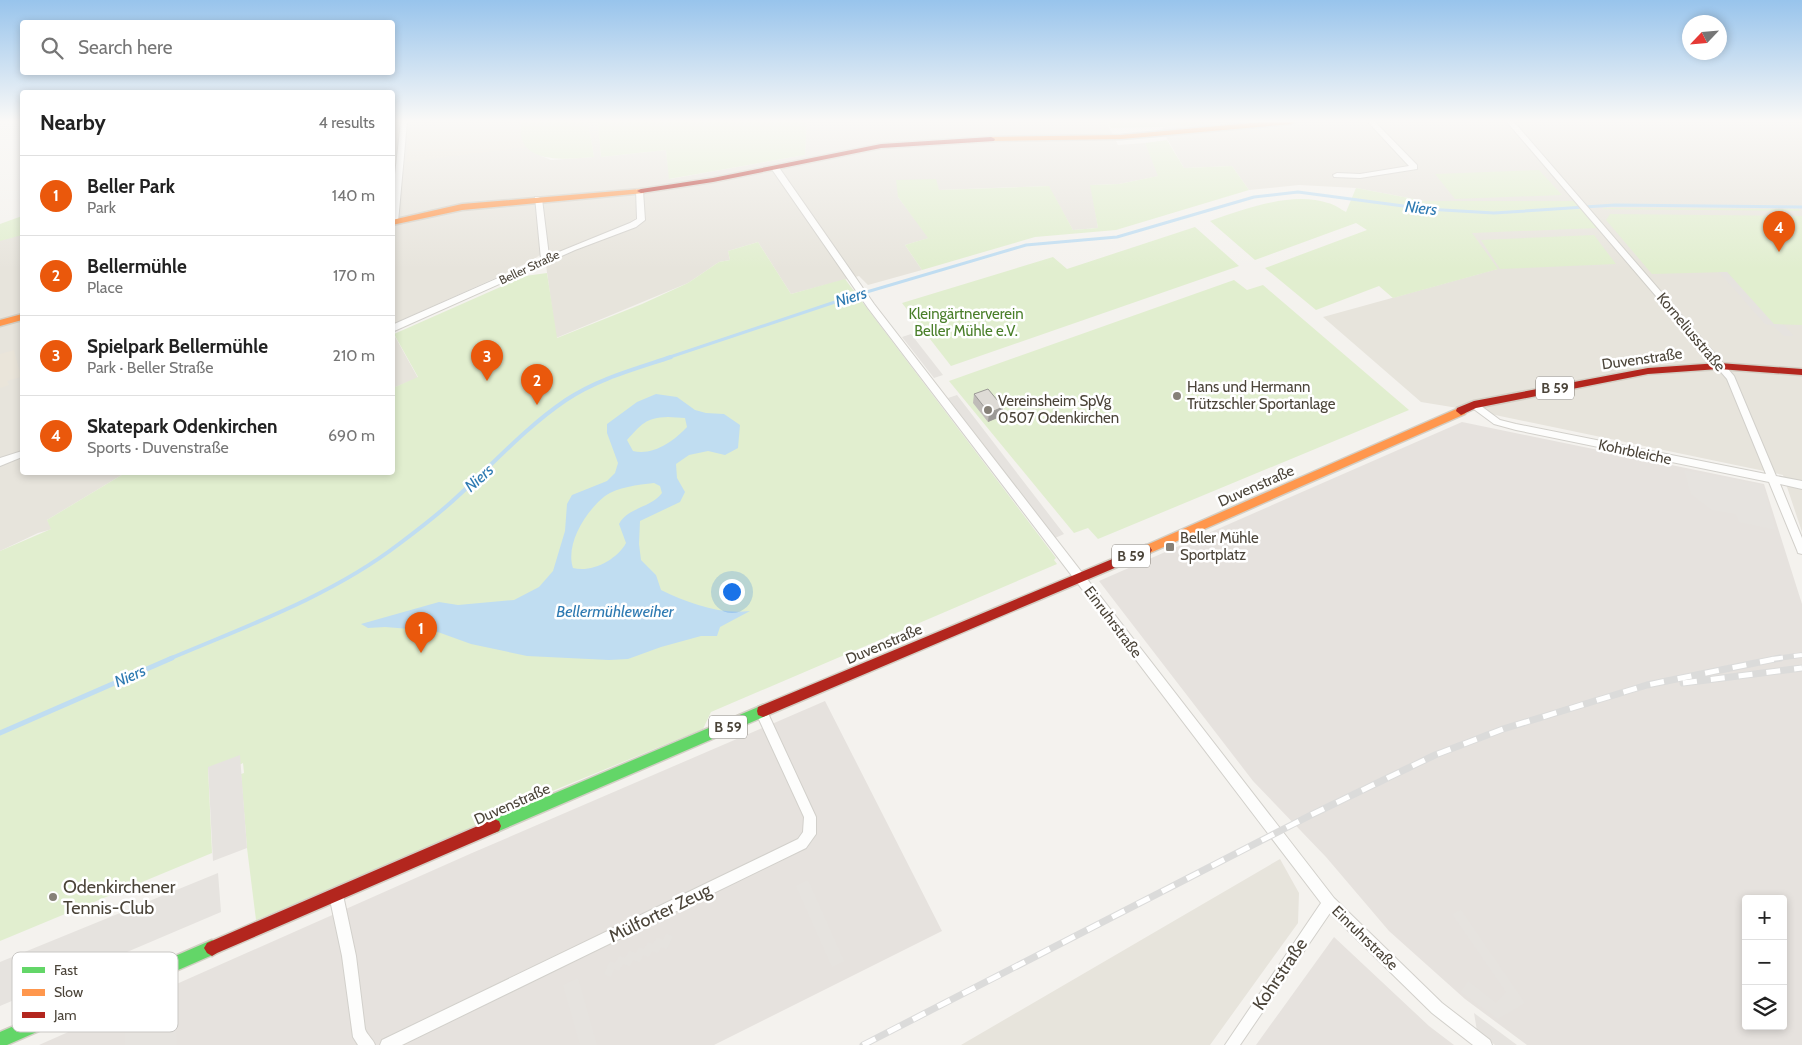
<!DOCTYPE html>
<html lang="en">
<head>
<meta charset="utf-8">
<style>
  body { margin:0; font-family:Cabin,sans-serif; background:#f2f2f2; color:#222 }
  .controls { position:absolute; right:15px; bottom:15px; display:grid; overflow:hidden; border-radius:5px; box-shadow:0 2px 8px #0003 }
  .controls button { width:45px; height:45px; display:grid; place-items:center; padding:0; border:0; border-bottom:1px solid #e0e0e0; background:#fff; color:#222; font:25px sans-serif }
  .compass { position:absolute; left:1682px; top:15px; width:45px; height:45px; border-radius:50%; background:#fff; box-shadow:0 2px 8px #0003; rotate:244deg }
  .you { position:absolute; left:731px; top:591px; width:18px; height:18px; margin:-12px; border:4px solid #fff; border-radius:50%; background:#1a73e8; box-shadow:0 0 0 8px #1a73e833 }
  .badge { display:grid; place-items:center; width:32px; height:32px; border-radius:50%; background:#ea580c; color:#fff; font-size:16px; font-weight:700 }
  .pin { position:absolute; translate:-50% -41px; filter:drop-shadow(0 1px 2px #0008) }
  .pin::after { content:''; position:absolute; top:26px; width:18px; height:15px; background:inherit; clip-path:polygon(0 0,100% 0,50% 100%) }
  .list { margin:0; padding:0; list-style:none }
  h2 { display:flex; justify-content:space-between; align-items:center; height:65px; margin:0; padding:0 20px; font-size:21px }
  h2 small { font-size:16px; font-weight:400; color:#767676 }
  .list li { display:grid; grid-template-columns:32px 1fr auto; gap:15px; align-items:center; box-sizing:border-box; height:80px; padding:0 20px; border-top:1px solid #e0e0e0 }
  .list b { display:block; font-size:19px; white-space:nowrap }
  .list p { margin:0; font-size:16px; white-space:nowrap; color:#767676 }
  .list em { font-size:16px; font-style:normal; color:#767676 }
  .icon { flex:none; width:28px; height:28px; fill:none; stroke:currentColor; stroke-width:2; stroke-linecap:round; stroke-linejoin:round }
  .map { position:relative; flex:none; width:1802px; height:1045px; overflow:hidden }
  .search { position:absolute; background:#fff; box-shadow:0 2px 8px #0003; left:20px; top:20px; width:375px; height:55px; display:flex; align-items:center; gap:12px; box-sizing:border-box; padding:0 18px; border-radius:5px; color:#767676; font-size:19px }
  .panel { position:absolute; background:#fff; box-shadow:0 2px 8px #0003; left:20px; top:90px; width:375px; height:385px; border-radius:5px }
  .map>svg:first-child { display:block }
</style>
</head>
<body>
<div class="map">
<svg width="1802" height="1045" viewBox="0 0 1802 1045">
  <rect width="100%" height="100%" fill="#f4f2ee"/>
  <!-- residential -->
  <path fill="#e7e4dc" d="M 392,122 L 521,122 L 520,130 L 539,155 L 551,160 L 594,157 L 588,122 L 598,122 L 601,157 L 666,150 L 670,179 L 805,155 L 807,122 L 1106,122 L 1118,145 L 1145,143 L 1159,176 L 1119,184 L 1091,185 L 1098,228 L 1073,230 L 1048,186 L 939,190 L 898,197 L 929,238 L 905,245 L 922,270 L 868,285 L 859,276 L 791,294 L 758,242 L 728,251 L 730,260 L 719,262 L 688,283 L 556,338 L 546,265 L 556,260 L 549,249 L 531,261 L 491,280 L 393,324 Z
    M 1210,122 L 1802,122 L 1802,532 L 1783,475 L 1476,411 L 1421,402 L 1323,317 L 1497,269 L 1471,233 L 1576,201 L 1425,201 L 1356,188 L 1299,185 L 1249,190 L 1232,166 L 1184,168 L 1161,128 Z
    M 22,226 L 22,472 L 125,473 L 47,520 L 52,529 L 38,533 L 0,551 L 0,234 Z
    M 392,331 L 418,378 L 393,388 L 392,388 Z
    M 1280,859 L 1299,893 L 1298,923 L 1210,1045 L 961,1045 Z"/>
  <!-- industrial -->
  <path fill="#e6e2de" fill-rule="evenodd" d="M 1462,422 L 1764,484 L 1802,604 L 1802,1045 L 1527,1045 L 1465,999 L 1389,931 L 1326,857 L 1253,781 L 1099,581 ZM 1746,899 L 1783,899 L 1783,1026 L 1746,1026 Z
    M 825,701 L 942,931 L 714,1045 L 39,1045 L 472,853 Z
    M 1334,937 L 1429,1026 L 1454,1045 L 1256,1045 Z"/>
  <!-- education -->
  <path fill="#eae5da" d="M 457,122 L 521,122 L 520,130 L 526,147 L 406,162 L 410,130 Z
    M 14,350 L 21,377 L 7,381 L 9,385 L 0,388 L 0,354 Z"/>
  <!-- green -->
  <path fill="#e1eecf" d="M 521,122 L 588,122 L 594,157 C 568,159 514,166 521,122 Z
    M 598,122 L 807,122 L 805,155 L 669,179 L 666,150 L 601,157 Z
    M 1108,122 L 1210,122 L 1210,123 L 1163,127 L 1111,128 Z
    M 1167,140 L 1184,168 L 1232,166 L 1249,190 L 1116,230 L 1035,237 L 922,270 L 905,245 L 928,238 L 898,197 L 896,180 L 936,179 L 939,190 L 1049,186 L 1073,230 L 1098,228 L 1090,185 L 1119,184 L 1158,176 L 1145,143 Z
    M 1539,170 L 1562,195 L 1455,199 L 1435,174 Z
    M 1356,188 L 1425,201 L 1576,201 L 1598,228 L 1472,233 L 1498,269 L 1393,298 L 1379,286 L 1316,310 L 1265,268 L 1367,230 L 1356,223 L 1255,260 L 1210,221 C 1243,209 1293,191 1328,203 C 1334,204 1340,209 1346,212 Z
    M 1603,208 L 1799,209 L 1800,211 L 1603,209 Z
    M 1610,214 L 1802,216 L 1802,325 L 1773,324 L 1727,272 L 1652,274 L 1606,220 Z
    M 22,216 L 22,235 L 0,241 L 0,224 Z
    M 1195,227 L 1239,266 L 951,366 L 902,303 L 1053,257 L 1067,269 Z
    M 1594,235 L 1616,264 L 1500,269 L 1481,240 Z
    M 758,242 L 791,294 L 845,279 L 1056,558 L 1054,560 L 1057,564 L 711,712 L 703,729 L 545,794 L 468,832 L 256,920 L 247,848 L 241,774 L 244,773 L 243,763 L 237,766 L 208,767 L 212,853 L 0,941 L 0,551 L 51,529 L 47,520 L 125,473 L 392,472 L 393,388 L 418,377 L 394,334 L 525,276 L 547,273 L 557,338 L 642,304 L 688,283 L 719,262 L 730,260 L 728,251 Z
    M 1234,280 L 1247,290 L 1263,285 L 1409,410 L 1098,539 L 1088,528 L 1074,533 L 949,381 Z"/>
  <!-- parking -->
  <path fill="#e6e3df" d="M 1719,272 L 1727,272 L 1774,324 L 1784,325 L 1794,336 L 1784,336 L 1773,326 L 1765,324 Z
    M 911,334 L 943,375 L 934,378 L 902,337 Z
    M 957,395 L 1064,534 L 1055,538 L 948,398 Z
    M 1684,470 L 1763,485 L 1776,530 L 1739,522 L 1736,514 L 1712,510 L 1691,494 Z
    M 240,755 L 247,848 L 213,861 L 208,767 Z
    M 218,873 L 221,912 L 0,1006 L 0,962 Z
    M 808,880 L 844,961 L 832,967 L 796,886 Z
    M 1461,910 L 1525,1003 L 1498,1019 L 1461,992 L 1468,981 L 1496,1003 L 1506,992 L 1452,914 Z
    M 666,934 L 673,936 L 667,949 L 661,947 L 658,953 L 652,951 L 649,957 L 643,955 L 640,962 L 633,960 L 630,966 L 623,964 L 619,971 L 614,969 L 611,977 L 604,974 L 610,961 L 615,963 L 619,956 L 625,958 L 629,951 L 636,953 L 639,947 L 644,949 L 648,942 L 653,944 L 657,937 L 663,940 Z
    M 578,978 L 597,1045 L 580,1045 L 563,985 Z
    M 146,1002 L 147,1010 L 154,1013 L 175,1002 L 177,1045 L 125,1045 L 124,1011 Z
    M 1474,1013 L 1517,1045 L 1495,1045 L 1477,1031 Z"/>
  <!-- water -->
  <path fill="#c0ddf1" fill-rule="evenodd" d="M 656,394 L 677,397 L 695,410 L 706,413 L 724,414 L 740,425 L 738,448 L 725,455 L 708,451 L 689,455 L 676,464 L 677,478 L 685,492 L 680,502 L 640,521 L 639,544 L 641,560 L 656,575 L 661,590 C 688,603 720,615 750,611 L 720,627 L 717,636 L 701,636 L 661,647 L 628,659 L 609,660 L 527,656 L 471,644 L 435,631 L 385,627 L 368,628 L 361,624 L 439,602 L 458,605 L 514,600 L 539,587 L 553,571 L 565,531 L 567,504 L 572,495 L 607,481 L 615,473 L 618,463 L 607,433 L 607,424 L 637,402 ZM 668,417 L 685,418 L 687,427 C 674,441 653,456 633,451 L 627,440 C 642,424 645,418 668,417 ZM 654,483 L 660,486 L 662,493 C 651,508 628,507 619,524 L 626,543 C 617,560 591,573 573,568 C 565,544 586,511 605,496 C 617,487 638,485 654,483 Z"/>
  <g fill="none" stroke-linecap="round" stroke-linejoin="round">
    <!-- stream-far2 -->
    <path stroke="#c0ddf1" stroke-width="3" d="M 667,358 L 853,296 L 1026,245 L 1117,237 L 1254,197 L 1298,192 L 1426,209 L 1494,213 L 1615,205 L 1802,207"/>
    <!-- stream-far1 -->
    <path stroke="#c0ddf1" stroke-width="4" d="M 169,659 C 247,626 331,596 399,544 C 419,529 440,513 458,496 C 493,464 526,427 566,400 C 597,379 635,369 671,357"/>
    <!-- stream -->
    <path stroke="#c0ddf1" stroke-width="5" d="M 0,733 L 172,658"/>
    <defs>
      <path id="street" d="M 401,122 L 407,122 L 398,222 L 394,224 L 392,224 L 392,200 Z
        M 1368,122 L 1375,122 L 1417,165 L 1417,169 L 1360,178 L 1334,177 L 1333,175 L 1337,173 L 1360,174 L 1409,166 Z
        M 1507,122 L 1514,122 L 1734,376 L 1776,476 L 1802,481 L 1802,489 L 1780,484 L 1802,538 L 1802,554 L 1798,553 L 1797,550 L 1769,482 L 1516,430 L 1494,424 L 1471,407 L 1469,405 L 1471,403 L 1477,403 L 1500,420 L 1516,424 L 1766,474 L 1727,379 Z
        M 772,166 L 778,166 L 874,304 L 1334,898 L 1442,1003 L 1490,1040 L 1492,1045 L 1473,1045 L 1432,1013 L 1330,913 L 1240,1045 L 1225,1045 L 1321,903 L 868,308 L 771,168 Z
        M 636,189 L 643,191 L 645,220 L 636,227 L 575,250 L 392,332 L 392,325 L 541,259 L 535,197 L 538,197 L 542,199 L 549,256 L 630,223 L 637,219 Z
        M 22,451 L 22,457 L 0,466 L 0,458 Z
        M 762,708 L 766,709 L 816,817 L 816,834 L 806,848 L 402,1045 L 380,1045 L 382,1040 L 798,839 L 803,832 L 804,817 L 756,713 L 758,709 Z
        M 336,888 L 341,890 L 343,895 L 356,956 L 365,1029 C 367,1035 373,1039 375,1045 L 358,1045 L 353,1037 L 342,956 L 329,895 L 331,890 Z"/>
      <path id="fast" d="M 763,705 L 768,707 L 769,711 L 768,715 L 499,831 L 494,833 L 489,831 L 487,826 L 489,821 Z
        M 212,940 L 217,943 L 220,948 L 217,953 L 7,1045 L 0,1045 L 0,1032 Z"/>
      <path id="slow" d="M 1262,122 L 1295,122 L 1291,124 L 1121,139 L 991,141 L 987,139 L 991,137 L 1121,135 Z
        M 641,189 L 644,189 L 644,193 L 462,210 L 392,225 L 392,220 L 462,204 Z
        M 22,314 L 22,320 L 0,326 L 0,320 Z
        M 1461,407 L 1466,411 L 1465,414 L 1150,553 L 1142,553 L 1140,550 L 1142,547 Z"/>
      <path id="jam" d="M 991,137 L 995,139 L 994,141 L 881,148 L 713,182 L 641,193 L 637,191 L 641,189 L 713,178 L 881,144 Z
        M 1719,363 L 1802,369 L 1802,375 L 1719,369 L 1648,374 L 1476,408 L 1461,415 L 1456,411 L 1457,408 L 1474,401 L 1648,368 Z
        M 1146,545 L 1150,547 L 1152,550 L 1150,553 L 768,715 L 763,717 L 758,715 L 757,711 L 758,707 Z
        M 494,819 L 499,821 L 501,826 L 499,831 L 217,953 L 212,956 L 207,953 L 204,948 L 207,943 Z"/>
    </defs>
    <!-- street casing -->
    <use href="#street" stroke="#d2d0cb" stroke-width="2"/>
    <!-- fast casing -->
    <use href="#fast" stroke="#d3cfc5" stroke-width="3"/>
    <!-- slow casing -->
    <use href="#slow" stroke="#d3cfc5" stroke-width="3"/>
    <!-- jam casing -->
    <use href="#jam" stroke="#d3cfc5" stroke-width="3"/>
    <!-- street -->
    <use href="#street" fill="#fdfdfc" fill-rule="evenodd"/>
    <!-- fast -->
    <use href="#fast" fill="#63d668" fill-rule="evenodd"/>
    <!-- slow -->
    <use href="#slow" fill="#ff974d" fill-rule="evenodd"/>
    <!-- jam -->
    <use href="#jam" fill="#b3261e" fill-rule="evenodd"/>
    <defs>
      <path id="rail-far1" d="M 1772,659 L 1802,655"/>
      <path id="rail" d="M 1683,683 L 1802,668
        M 863,1045 L 1311,815 L 1435,755 L 1503,729 L 1647,685 L 1780,658"/>
    </defs>
    <!-- rail-far1 casing -->
    <use href="#rail-far1" stroke="#dbdbda" stroke-width="5.5"/>
    <!-- rail casing -->
    <use href="#rail" stroke="#dbdbda" stroke-width="7"/>
    <!-- rail-far1 -->
    <use href="#rail-far1" stroke="#fff" stroke-width="4" stroke-dasharray="11" stroke-linecap="butt"/>
    <!-- rail -->
    <use href="#rail" stroke="#fff" stroke-width="5" stroke-dasharray="14" stroke-linecap="butt"/>
  </g>
  <!-- wall -->
  <path fill="#bfbcb8" d="M 974,394 L 1002,416 L 988,422 L 973,403 Z"/>
  <!-- shaded-wall -->
  <path fill="#9b9996" d="M 1003,407 L 1002,416 L 988,422 L 989,413 Z"/>
  <!-- building -->
  <path fill="#dedbd6" stroke="#9b9996" d="M 988,389 L 1003,407 L 989,413 L 974,394 Z"/>
  <!-- sky -->
  <linearGradient id="sky" x2="0" y2="1"><stop stop-color="#98c4ec"/><stop offset="0.45" stop-color="#faf9f7"/><stop offset="1" stop-color="#faf9f7" stop-opacity="0"/></linearGradient>
  <rect width="1802" height="269" fill="url(#sky)"/>
  <!-- markers -->
  <g fill="#868178" stroke="#fff" stroke-width="2">
    <circle cx="1177" cy="396" r="5"/>
    <circle cx="988" cy="410" r="5"/>
    <rect x="1165" y="542" width="10" height="10" rx="2.5"/>
    <circle cx="53" cy="897" r="5"/>
  </g>
  <g text-anchor="middle" dominant-baseline="central" stroke-width="5" stroke-linejoin="round" paint-order="stroke">
    <!-- far-street labels -->
    <g font-size="12" fill="#4b4439" stroke="#fff">
      <text transform="translate(529 267) rotate(-25)">Beller Straße</text>
    </g>
    <!-- shield labels -->
    <g fill="#fff" stroke="#817c74" stroke-width="1">
      <rect x="1536" y="376.5" width="38" height="23" rx="4"/>
      <rect x="1112" y="544.5" width="38" height="23" rx="4"/>
      <rect x="709" y="715.5" width="38" height="23" rx="4"/>
    </g>
    <g font-size="14" font-weight="bold" fill="#4b4439">
      <text x="1555" y="388">B 59</text>
      <text x="1131" y="556">B 59</text>
      <text x="728" y="727">B 59</text>
    </g>
    <!-- park labels -->
    <g font-size="15" fill="#4a7f2a" stroke="#fff">
      <text x="966" y="314">Kleingärtnerverein<tspan x="966" dy="17">Beller Mühle e.V.</tspan></text>
    </g>
    <!-- street labels -->
    <g font-size="15" fill="#4b4439" stroke="#fff">
      <text transform="translate(1691 332) rotate(50)">Korneliusstraße</text>
      <text transform="translate(1642 359) rotate(-8)">Duvenstraße</text>
      <text transform="translate(1635 452) rotate(12)">Kohrbleiche</text>
      <text transform="translate(1256 486) rotate(-24)">Duvenstraße</text>
      <text transform="translate(1113 622) rotate(53)">Einruhrstraße</text>
      <text transform="translate(884 644) rotate(-23)">Duvenstraße</text>
      <text transform="translate(512 804) rotate(-24)">Duvenstraße</text>
      <text transform="translate(1365 938) rotate(44)">Einruhrstraße</text>
    </g>
    <!-- poi labels -->
    <g font-size="15" fill="#4b4439" stroke="#fff" text-anchor="start">
      <text x="1187" y="387">Hans und Hermann<tspan x="1187" dy="17">Trützschler Sportanlage</tspan></text>
      <text x="998" y="401">Vereinsheim SpVg<tspan x="998" dy="17">0507 Odenkirchen</tspan></text>
      <text x="1180" y="538">Beller Mühle<tspan x="1180" dy="17">Sportplatz</tspan></text>
    </g>
    <!-- water labels -->
    <g font-size="16" font-style="italic" fill="#2e7ab2" stroke="#fff">
      <text transform="translate(1421 208) rotate(6)">Niers</text>
      <text transform="translate(851 297) rotate(-18)">Niers</text>
      <text transform="translate(479 478) rotate(-42)">Niers</text>
      <text x="615" y="611">Bellermühleweiher</text>
      <text transform="translate(130 676) rotate(-24)">Niers</text>
    </g>
    <!-- near-poi labels -->
    <g font-size="18" fill="#4b4439" stroke="#fff" text-anchor="start">
      <text x="63" y="887">Odenkirchener<tspan x="63" dy="21">Tennis-Club</tspan></text>
    </g>
    <!-- near-street labels -->
    <g font-size="18" fill="#4b4439" stroke="#fff">
      <text transform="translate(660 913) rotate(-26)">Mülforter Zeug</text>
      <text transform="translate(1280 974) rotate(-56)">Kohrstraße</text>
    </g>
  </g>
  <!-- legend -->
  <rect x="12" y="952" width="166" height="80" rx="8" fill="#fff" stroke="#c9c7c4" stroke-width="1"/>
  <rect x="22" y="967" width="23" height="6" fill="#63d668"/>
  <rect x="22" y="989" width="23" height="7" fill="#ff974d"/>
  <rect x="22" y="1012" width="23" height="6" fill="#b3261e"/>
  <g font-size="14" fill="#4b4439">
    <text x="54" y="975">Fast</text>
    <text x="54" y="997">Slow</text>
    <text x="54" y="1020">Jam</text>
  </g>
</svg>
<div class="controls">
<button>+</button>
<button>−</button>
<button><svg class="icon" aria-label="layers" viewBox="0 0 24 24"><path d="M12 4l9 5-9 5-9-5zM3 14l9 5 9-5"/></svg></button>
</div>
<svg class="compass" viewBox="-18 -18 36 36"><path d="M0-13l5 13h-10z" fill="#e53935"/><path d="M0 13l5-13h-10z" fill="#767676"/></svg>
<div class="you"></div>
<div class="pin badge" style="left:421px;top:653px">1</div>
<div class="pin badge" style="left:537px;top:405px">2</div>
<div class="pin badge" style="left:487px;top:381px">3</div>
<div class="pin badge" style="left:1779px;top:252px">4</div>
<div class="search"><svg class="icon" aria-label="search" viewBox="0 0 24 24"><circle cx="10" cy="10" r="6"/><path d="M15 15l6 6"/></svg>Search here</div>
<section class="panel">
<h2>Nearby<small>4 results</small></h2>
<ul class="list">
<li><span class="badge">1</span><div><b>Beller Park</b><p>Park</p></div><em>140 m</em></li>
<li><span class="badge">2</span><div><b>Bellermühle</b><p>Place</p></div><em>170 m</em></li>
<li><span class="badge">3</span><div><b>Spielpark Bellermühle</b><p>Park · Beller Straße</p></div><em>210 m</em></li>
<li><span class="badge">4</span><div><b>Skatepark Odenkirchen</b><p>Sports · Duvenstraße</p></div><em>690 m</em></li>
</ul>
</section>
</div>
</body>
</html>
